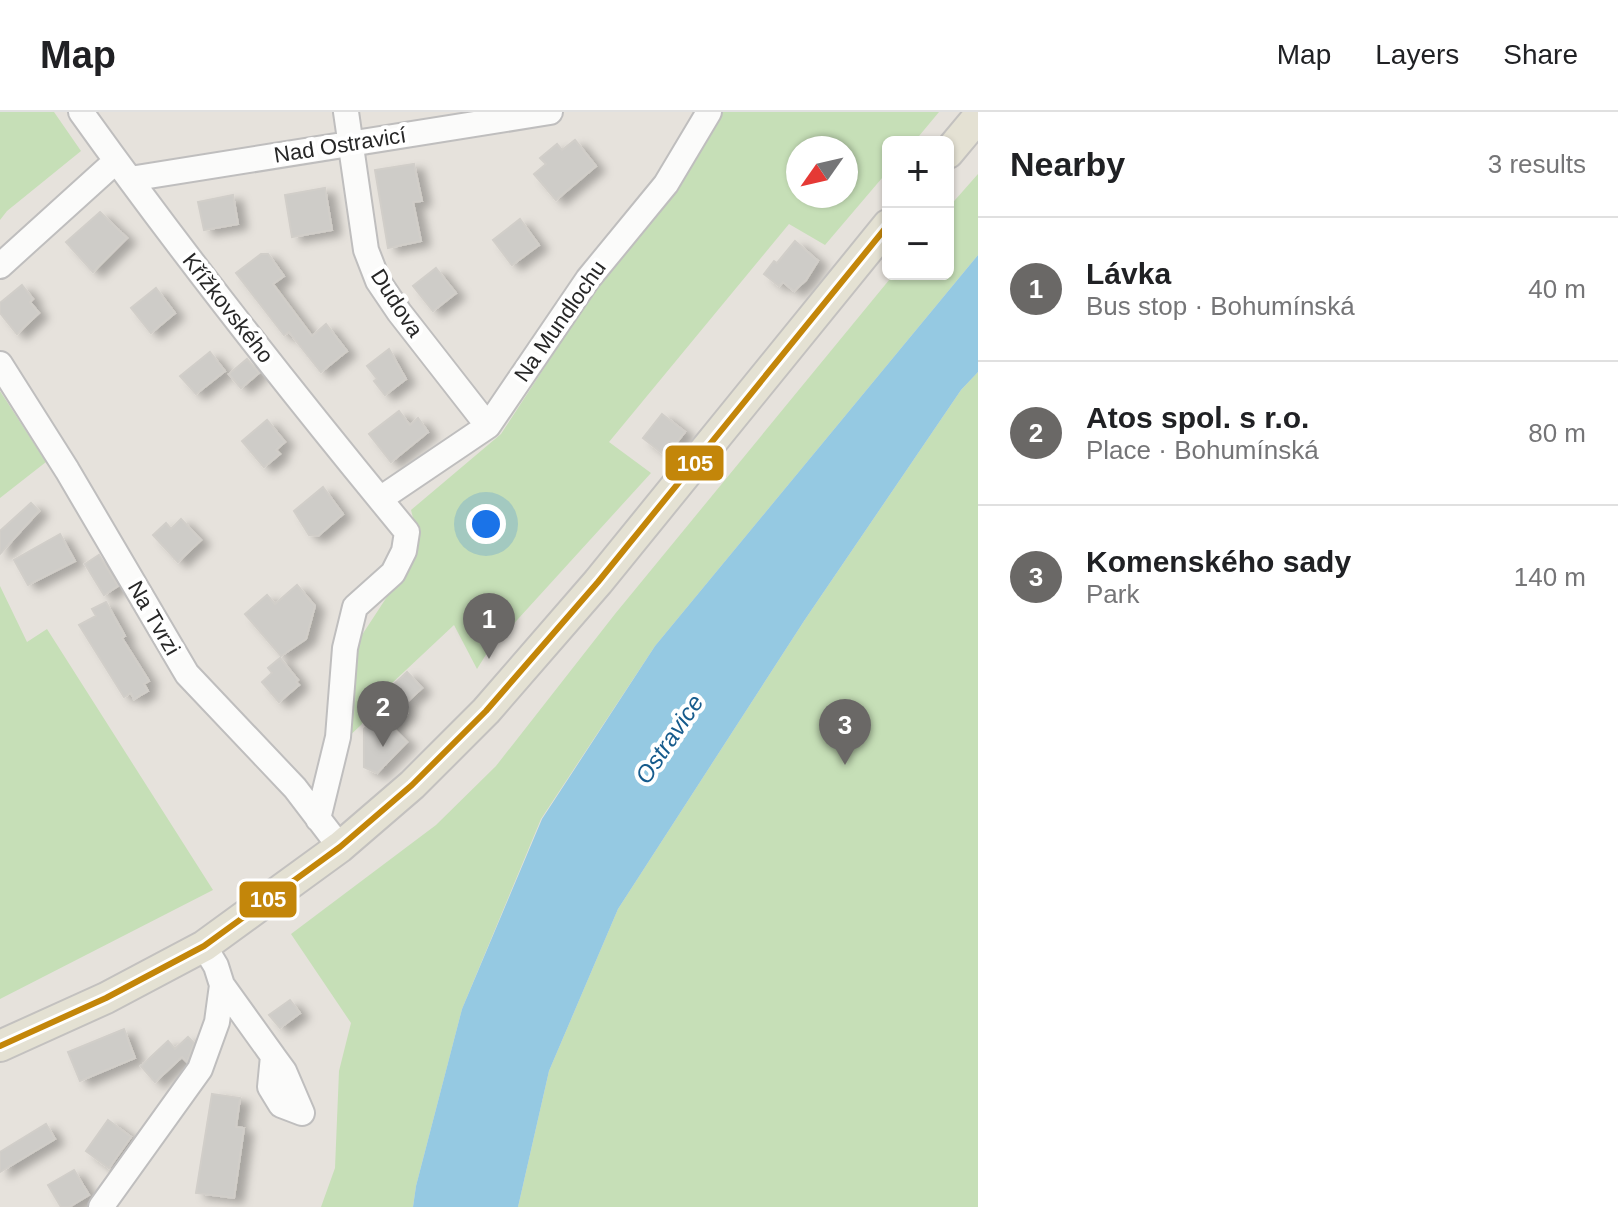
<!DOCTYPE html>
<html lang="en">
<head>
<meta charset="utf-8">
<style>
  body { margin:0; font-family:Arial,sans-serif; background:#f6f6f6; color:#202124 }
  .controls { position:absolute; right:24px; top:24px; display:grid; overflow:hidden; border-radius:12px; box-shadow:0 2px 6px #0004 }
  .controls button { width:72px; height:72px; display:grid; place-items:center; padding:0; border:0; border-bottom:2px solid #e0e0e0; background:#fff; color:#202124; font:40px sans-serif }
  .compass { position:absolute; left:786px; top:24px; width:72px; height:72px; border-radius:50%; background:#fff; box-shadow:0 2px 6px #0004; rotate:236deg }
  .you { position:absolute; left:486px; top:412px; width:28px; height:28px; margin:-20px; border:6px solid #fff; border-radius:50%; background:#1a73e8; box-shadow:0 0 0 12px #1a73e833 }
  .badge { display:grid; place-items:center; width:52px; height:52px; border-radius:50%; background:#6a6866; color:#fff; font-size:26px; font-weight:700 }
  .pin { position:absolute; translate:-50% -66px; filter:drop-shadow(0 2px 4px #0008) }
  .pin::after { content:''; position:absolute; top:42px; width:28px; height:24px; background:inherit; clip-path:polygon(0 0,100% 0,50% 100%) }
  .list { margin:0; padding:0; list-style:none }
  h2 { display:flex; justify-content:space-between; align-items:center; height:104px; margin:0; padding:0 32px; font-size:34px }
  h2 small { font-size:26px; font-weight:400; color:#757577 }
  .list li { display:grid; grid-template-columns:52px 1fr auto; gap:24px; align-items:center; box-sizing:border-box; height:144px; padding:0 32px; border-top:2px solid #e0e0e0 }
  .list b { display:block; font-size:30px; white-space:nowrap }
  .list p { margin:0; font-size:26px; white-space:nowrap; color:#757577 }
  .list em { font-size:26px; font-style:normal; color:#757577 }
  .map { position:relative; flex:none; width:978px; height:1095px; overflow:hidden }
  header { display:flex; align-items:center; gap:48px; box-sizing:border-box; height:112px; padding:0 40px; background:#fff; border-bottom:2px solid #e0e0e0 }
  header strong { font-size:38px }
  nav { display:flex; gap:44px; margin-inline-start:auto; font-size:28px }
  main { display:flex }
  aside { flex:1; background:#fff }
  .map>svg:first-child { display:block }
</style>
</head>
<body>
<header>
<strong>Map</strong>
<nav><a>Map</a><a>Layers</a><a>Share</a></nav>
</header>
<main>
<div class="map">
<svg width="978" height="1095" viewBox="0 0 978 1095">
  <defs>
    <filter id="shadow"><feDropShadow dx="9" dy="5" stdDeviation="4" flood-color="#0004"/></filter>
  </defs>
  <rect width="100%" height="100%" fill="#e6e2dc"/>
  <!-- green -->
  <path fill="#c6dfb7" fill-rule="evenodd" d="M 0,0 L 54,0 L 81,39 L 7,99 L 0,108 Z
    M 720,0 L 939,0 L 914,30 L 888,30 L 888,59 L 825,133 L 789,112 L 609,330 L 651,361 L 487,541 L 477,557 L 454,513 L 390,573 L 361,613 L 345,628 L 360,526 L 413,445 L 416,418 L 411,398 L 501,322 L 597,175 ZM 798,36 L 846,36 L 846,84 L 798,84 Z
    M 978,62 L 978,143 L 655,534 L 541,707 L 462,897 L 416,1074 L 413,1095 L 321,1095 L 335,1056 L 339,959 L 351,911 L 291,822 L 436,713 L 496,654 L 615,502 L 894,162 L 948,162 L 948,96 Z
    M 978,260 L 978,1095 L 518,1095 L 549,959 L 618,797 L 804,509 L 961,278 Z
    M 0,279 L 46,350 L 0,386 Z
    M 0,474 L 27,530 L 47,517 L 213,778 L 0,887 Z"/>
  <!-- water -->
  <path fill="#95c9e2" d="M 978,143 L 978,260 L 961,278 L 804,509 L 618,797 L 549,959 L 518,1095 L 413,1095 L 416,1074 L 462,897 L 542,707 L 655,534 Z"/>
  <!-- building -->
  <path fill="#ceccc8" stroke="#d1cec9" stroke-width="2" filter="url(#shadow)" d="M 575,28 L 596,54 L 556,88 L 534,62 L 546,52 L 540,46 L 557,32 L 562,38 Z
    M 414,52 L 422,89 L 413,90 L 421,129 L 388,136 L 375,58 Z
    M 325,76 L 332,118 L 292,125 L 285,83 Z
    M 233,83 L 238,112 L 204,118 L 198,90 Z
    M 100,100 L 127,126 L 93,160 L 66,130 Z
    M 520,107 L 539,133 L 512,153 L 493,128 Z
    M 795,129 L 818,149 L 806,168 L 794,179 L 783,170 L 779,174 L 764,162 L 774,149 L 777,151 Z
    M 261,142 L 268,142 L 284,164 L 273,172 L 312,224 L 326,212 L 347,239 L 321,260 L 289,220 L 284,223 L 236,161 Z
    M 436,156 L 456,181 L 433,199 L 413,174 Z
    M 22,173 L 33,187 L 30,190 L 39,201 L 17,222 L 0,201 L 0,191 Z
    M 156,176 L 175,201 L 151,221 L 131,196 Z
    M 389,237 L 406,267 L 385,283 L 374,269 L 377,267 L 367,254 Z
    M 210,240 L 225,259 L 196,282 L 180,264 Z
    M 247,247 L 259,261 L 241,276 L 229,262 Z
    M 399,299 L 410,313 L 418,306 L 428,320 L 391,350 L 369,322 Z
    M 662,302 L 685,320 L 666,344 L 643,326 Z
    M 267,308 L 285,330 L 276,338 L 280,342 L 264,355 L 242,329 Z
    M 323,375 L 343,402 L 318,424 L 309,423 L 294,399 Z
    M 31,391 L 39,399 L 0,442 L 0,419 Z
    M 181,407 L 201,428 L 178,450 L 153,423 L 166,411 L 171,417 Z
    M 60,422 L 75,449 L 28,473 L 14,448 Z
    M 99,443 L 118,474 L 104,483 L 85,452 Z
    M 297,473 L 315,494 L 306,527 L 281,544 L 245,502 L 267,483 L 275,492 Z
    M 106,490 L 125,524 L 122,526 L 149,569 L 144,572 L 148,579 L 134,587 L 131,581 L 124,585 L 79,513 L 96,504 L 92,497 Z
    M 280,546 L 298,568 L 296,570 L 299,573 L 279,590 L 262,570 L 272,561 L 268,556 Z
    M 407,560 L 422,576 L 408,589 L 407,602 L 393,616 L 407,630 L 377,661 L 364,655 L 364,617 L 399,583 L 392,574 Z
    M 290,888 L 300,901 L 280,916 L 269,903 Z
    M 124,917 L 135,946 L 80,969 L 68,940 Z
    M 188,925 L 194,931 L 187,950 L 182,945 L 155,970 L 141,954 L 168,929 L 175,937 Z
    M 212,982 L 240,986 L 236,1015 L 244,1016 L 234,1086 L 196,1081 Z
    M 108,1008 L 131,1025 L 109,1056 L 86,1039 Z
    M 46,1012 L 55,1027 L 0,1060 L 0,1040 Z
    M 74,1058 L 89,1083 L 69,1095 L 61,1095 L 48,1073 Z"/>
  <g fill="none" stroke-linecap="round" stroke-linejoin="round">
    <defs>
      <path id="minor" d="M 81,0 C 184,144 294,283 407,420 L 404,439 L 393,461 L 355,495 L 345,536 L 338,625 L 318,707
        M 346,0 L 366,138 L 378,169 L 399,200 L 488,314
        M 130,67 L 550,0
        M 0,154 L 116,49
        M 0,252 L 67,358 L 187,562 L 295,676 L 340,735
        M 380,387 L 488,314 L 588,167 L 666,72 L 709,0
        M 222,873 L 273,944 L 270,975 L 281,993 L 302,1001 L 284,959 L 273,944
        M 101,1095 L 200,957 L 217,910 L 222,873 L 216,854 L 204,834"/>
      <path id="major" d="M 948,41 L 978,5
        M 0,934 L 106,886 L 204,834 L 340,735 L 412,673 L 486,599 L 598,470 L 888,113"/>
    </defs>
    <!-- minor casing -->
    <use href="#minor" stroke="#bfbebe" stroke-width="28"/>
    <!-- major casing -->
    <use href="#major" stroke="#c3c1bf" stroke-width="34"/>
    <!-- minor -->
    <use href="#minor" stroke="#fbfbfa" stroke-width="24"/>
    <!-- major -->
    <use href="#major" stroke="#e4e1d3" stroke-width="30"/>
    <defs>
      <path id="bus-1" d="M 0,934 L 106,886 L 204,834 L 340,735 L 412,673 L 486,599 L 598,470 L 888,113"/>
    </defs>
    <!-- bus-1 casing -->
    <use href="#bus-1" stroke="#fff" stroke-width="12"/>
    <!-- bus-1 -->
    <use href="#bus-1" stroke="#c3860a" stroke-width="6"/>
  </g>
  <g text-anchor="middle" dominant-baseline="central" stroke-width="8" stroke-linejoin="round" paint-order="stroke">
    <!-- street labels -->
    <g font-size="22" fill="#272727" stroke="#fff">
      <text transform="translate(340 33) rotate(-9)">Nad Ostravicí</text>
      <text transform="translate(397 191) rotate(57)">Dudova</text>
      <text transform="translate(228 196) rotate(52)">Křížkovského</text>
      <text transform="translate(560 209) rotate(-55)">Na Mundlochu</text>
      <text transform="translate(154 506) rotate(60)">Na Tvrzi</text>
    </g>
    <!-- water labels -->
    <g font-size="24" font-style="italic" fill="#165b8c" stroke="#fff">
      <text transform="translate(669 627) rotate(-56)">Ostravice</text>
    </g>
  </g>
  <g stroke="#fff" stroke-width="3">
    <rect x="664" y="332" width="61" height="38" rx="8" fill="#c3860a"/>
    <rect x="238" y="768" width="60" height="39" rx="8" fill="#c3860a"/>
  </g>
  <g font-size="22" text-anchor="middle" font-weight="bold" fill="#fff">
    <text x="695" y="359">105</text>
    <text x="268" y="795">105</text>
  </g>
</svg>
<div class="controls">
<button>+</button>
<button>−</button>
</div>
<svg class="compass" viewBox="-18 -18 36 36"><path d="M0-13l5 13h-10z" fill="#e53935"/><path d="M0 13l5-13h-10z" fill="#757577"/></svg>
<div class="you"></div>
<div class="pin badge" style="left:489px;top:547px">1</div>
<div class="pin badge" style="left:383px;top:635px">2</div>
<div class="pin badge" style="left:845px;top:653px">3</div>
</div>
<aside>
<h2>Nearby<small>3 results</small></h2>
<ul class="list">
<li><span class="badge">1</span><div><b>Lávka</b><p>Bus stop · Bohumínská</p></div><em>40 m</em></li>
<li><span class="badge">2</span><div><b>Atos spol. s r.o.</b><p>Place · Bohumínská</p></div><em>80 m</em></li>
<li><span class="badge">3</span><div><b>Komenského sady</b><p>Park</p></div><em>140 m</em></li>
</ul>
</aside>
</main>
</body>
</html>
